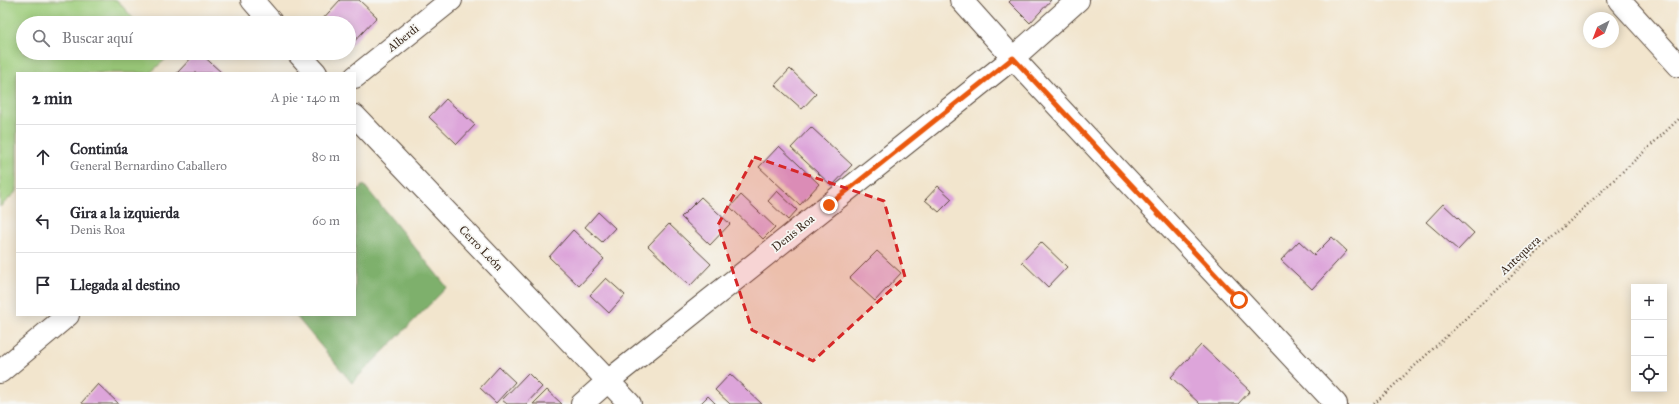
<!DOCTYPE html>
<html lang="es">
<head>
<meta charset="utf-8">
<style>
  body { margin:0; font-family:"IM FELL Great Primer",serif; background:#f7f7f7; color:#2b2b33 }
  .controls { position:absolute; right:12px; bottom:12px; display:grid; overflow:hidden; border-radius:0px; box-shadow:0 2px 10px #0003 }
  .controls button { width:36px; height:36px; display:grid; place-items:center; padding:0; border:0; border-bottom:1px solid #e1e1e2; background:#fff; color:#2b2b33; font:20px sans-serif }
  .compass { position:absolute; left:1583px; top:12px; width:36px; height:36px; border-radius:50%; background:#fff; box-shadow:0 2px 10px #0003; rotate:222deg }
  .stop { position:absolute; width:12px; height:12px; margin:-9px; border:3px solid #ea580c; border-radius:50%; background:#fff }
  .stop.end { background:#ea580c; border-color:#fff; box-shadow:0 1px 4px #0008 }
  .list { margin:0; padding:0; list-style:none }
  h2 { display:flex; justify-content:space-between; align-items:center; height:52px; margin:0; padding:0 16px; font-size:17px }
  h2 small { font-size:13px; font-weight:400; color:#7c7c81 }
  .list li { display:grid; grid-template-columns:26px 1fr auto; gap:12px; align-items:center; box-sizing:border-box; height:64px; padding:0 16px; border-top:1px solid #e1e1e2 }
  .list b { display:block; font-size:15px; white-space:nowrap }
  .list p { margin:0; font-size:13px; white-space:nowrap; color:#7c7c81 }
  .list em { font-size:13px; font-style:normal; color:#7c7c81 }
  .icon { flex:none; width:22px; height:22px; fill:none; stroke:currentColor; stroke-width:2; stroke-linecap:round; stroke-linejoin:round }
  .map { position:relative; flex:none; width:1679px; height:404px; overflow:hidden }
  .search { position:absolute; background:#fff; box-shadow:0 2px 10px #0003; left:16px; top:16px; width:340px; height:44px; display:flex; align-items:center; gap:10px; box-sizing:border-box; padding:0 14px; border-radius:22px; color:#7c7c81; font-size:15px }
  .panel { position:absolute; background:#fff; box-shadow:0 2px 10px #0003; left:16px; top:72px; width:340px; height:244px; border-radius:0px }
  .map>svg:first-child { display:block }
</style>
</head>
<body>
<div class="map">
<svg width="1679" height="404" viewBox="0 0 1679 404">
  <rect width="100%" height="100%" fill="#f6f6f2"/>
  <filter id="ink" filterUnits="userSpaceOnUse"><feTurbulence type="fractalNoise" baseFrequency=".025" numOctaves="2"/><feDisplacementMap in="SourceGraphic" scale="8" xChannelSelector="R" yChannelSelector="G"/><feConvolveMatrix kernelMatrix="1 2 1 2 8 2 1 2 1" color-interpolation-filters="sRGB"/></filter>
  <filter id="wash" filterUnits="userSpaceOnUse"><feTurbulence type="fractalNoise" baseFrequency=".012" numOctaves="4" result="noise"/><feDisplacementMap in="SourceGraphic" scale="16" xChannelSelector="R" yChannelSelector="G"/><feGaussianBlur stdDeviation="0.9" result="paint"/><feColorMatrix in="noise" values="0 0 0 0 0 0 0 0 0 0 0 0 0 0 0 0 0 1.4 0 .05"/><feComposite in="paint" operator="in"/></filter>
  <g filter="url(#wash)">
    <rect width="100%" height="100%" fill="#f2e5cd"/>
    <!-- green -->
    <path fill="#9ecd7c" stroke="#6c7c4d" d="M 0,0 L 117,0 L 137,23 L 23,23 L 23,53 L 164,53 L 168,57 L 150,73 L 17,73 L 17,191 L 0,207 Z"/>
    <!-- forest -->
    <path fill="#7eb06c" stroke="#5c6d45" d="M 364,185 L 447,287 L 352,383 L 295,315 L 355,315 L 355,192 Z"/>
    <g id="blocks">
      <!-- building -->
      <path fill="#dda5da" d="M 340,0 L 359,0 L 377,17 L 349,47 L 349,23 L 319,23 Z
        M 1011,0 L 1051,0 L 1030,23 L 1009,2 Z
        M 196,53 L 200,53 L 222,73 L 177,73 Z
        M 790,69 L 816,94 L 802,109 L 775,85 Z
        M 446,99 L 475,125 L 457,144 L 429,117 Z
        M 811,127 L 852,165 L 832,186 L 791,148 Z
        M 779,146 L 819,184 L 800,205 L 759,167 Z
        M 938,186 L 952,199 L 939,212 L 925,200 Z
        M 777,191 L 797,210 L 788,220 L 768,201 Z
        M 741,195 L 775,227 L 763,239 L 730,207 Z
        M 701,197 L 730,224 L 710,245 L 681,217 Z
        M 1443,204 L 1474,233 L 1458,250 L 1426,222 Z
        M 598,212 L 615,228 L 602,242 L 585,227 Z
        M 669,224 L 711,264 L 690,286 L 648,246 Z
        M 573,230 L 604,259 L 579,286 L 549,257 Z
        M 1332,237 L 1347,251 L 1312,289 L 1281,260 L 1299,241 L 1314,255 Z
        M 1041,242 L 1067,267 L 1048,287 L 1022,262 Z
        M 877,251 L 901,273 L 875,301 L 850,278 Z
        M 606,278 L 625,295 L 609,313 L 590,295 Z
        M 1201,345 L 1250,391 L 1238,404 L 1200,404 L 1171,377 Z
        M 499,367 L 515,382 L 496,403 L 480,388 Z
        M 528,373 L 542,387 L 526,404 L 507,404 L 502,400 Z
        M 730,374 L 762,404 L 730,404 L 715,390 Z
        M 98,384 L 119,404 L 83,404 L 82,402 Z
        M 547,390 L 562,404 L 533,404 Z
        M 708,396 L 716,404 L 700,404 Z"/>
    </g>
  </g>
  <g filter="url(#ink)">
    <use href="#blocks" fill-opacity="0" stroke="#564638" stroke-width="1"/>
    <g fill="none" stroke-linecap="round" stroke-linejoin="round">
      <defs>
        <path id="street" d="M 252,0 L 272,23
          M 961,0 L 1013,58 L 1336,404
          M 1619,0 L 1679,66
          M 298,53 L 316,73
          M 355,77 L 451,0
          M 355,116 L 630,404
          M 0,372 L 68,315
          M 582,404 L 608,381 L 1013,58 L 1078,0"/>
      </defs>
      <!-- street casing -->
      <use href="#street" stroke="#564638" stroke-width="24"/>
      <!-- path -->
      <path stroke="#564638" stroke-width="2.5" stroke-dasharray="1 3" stroke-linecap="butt" d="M 1374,404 L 1679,119"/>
      <!-- street -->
      <use href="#street" stroke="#fff" stroke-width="22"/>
    </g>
  </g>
  <g fill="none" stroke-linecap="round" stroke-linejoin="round" filter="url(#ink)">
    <!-- route -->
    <path stroke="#ea580c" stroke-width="5" d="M 829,205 L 1013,58 L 1239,300"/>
  </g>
  <!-- marked area -->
  <path fill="#d62828" fill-opacity="0.2" stroke="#d62828" stroke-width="3" stroke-dasharray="8 5" stroke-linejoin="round" d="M 754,157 L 884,201 L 905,277 L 813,361 L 752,330 L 718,225 Z"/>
  <g text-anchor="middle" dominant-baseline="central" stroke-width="3.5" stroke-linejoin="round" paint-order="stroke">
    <!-- street labels -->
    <g font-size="12" fill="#3b2a1e" stroke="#f6f6f2">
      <text transform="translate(403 38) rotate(-38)">Alberdi</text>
      <text transform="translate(793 233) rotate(-39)">Denis Roa</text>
      <text transform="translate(481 248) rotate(46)">Cerro León</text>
      <text transform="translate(1520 255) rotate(-43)">Antequera</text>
    </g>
  </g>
</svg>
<div class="controls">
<button>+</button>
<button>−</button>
<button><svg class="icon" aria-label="locate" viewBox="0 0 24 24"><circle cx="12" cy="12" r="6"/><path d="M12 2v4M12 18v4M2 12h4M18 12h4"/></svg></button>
</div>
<svg class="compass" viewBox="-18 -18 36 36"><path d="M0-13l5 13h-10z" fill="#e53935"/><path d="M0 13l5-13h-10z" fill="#7c7c81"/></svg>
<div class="stop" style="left:1239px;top:300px"></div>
<div class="stop end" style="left:829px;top:205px"></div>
<div class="search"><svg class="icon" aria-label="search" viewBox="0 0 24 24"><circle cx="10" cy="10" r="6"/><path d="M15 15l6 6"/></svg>Buscar aquí</div>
<section class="panel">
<h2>2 min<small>A pie · 140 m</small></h2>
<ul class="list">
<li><svg class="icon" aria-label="ahead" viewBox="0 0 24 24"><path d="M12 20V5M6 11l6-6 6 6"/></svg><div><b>Continúa</b><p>General Bernardino Caballero</p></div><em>80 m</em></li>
<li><svg class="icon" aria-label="left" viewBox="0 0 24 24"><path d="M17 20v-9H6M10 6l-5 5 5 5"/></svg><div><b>Gira a la izquierda</b><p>Denis Roa</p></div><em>60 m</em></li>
<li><svg class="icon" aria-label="arrive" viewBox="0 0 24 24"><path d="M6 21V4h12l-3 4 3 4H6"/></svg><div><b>Llegada al destino</b></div></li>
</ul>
</section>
</div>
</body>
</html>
